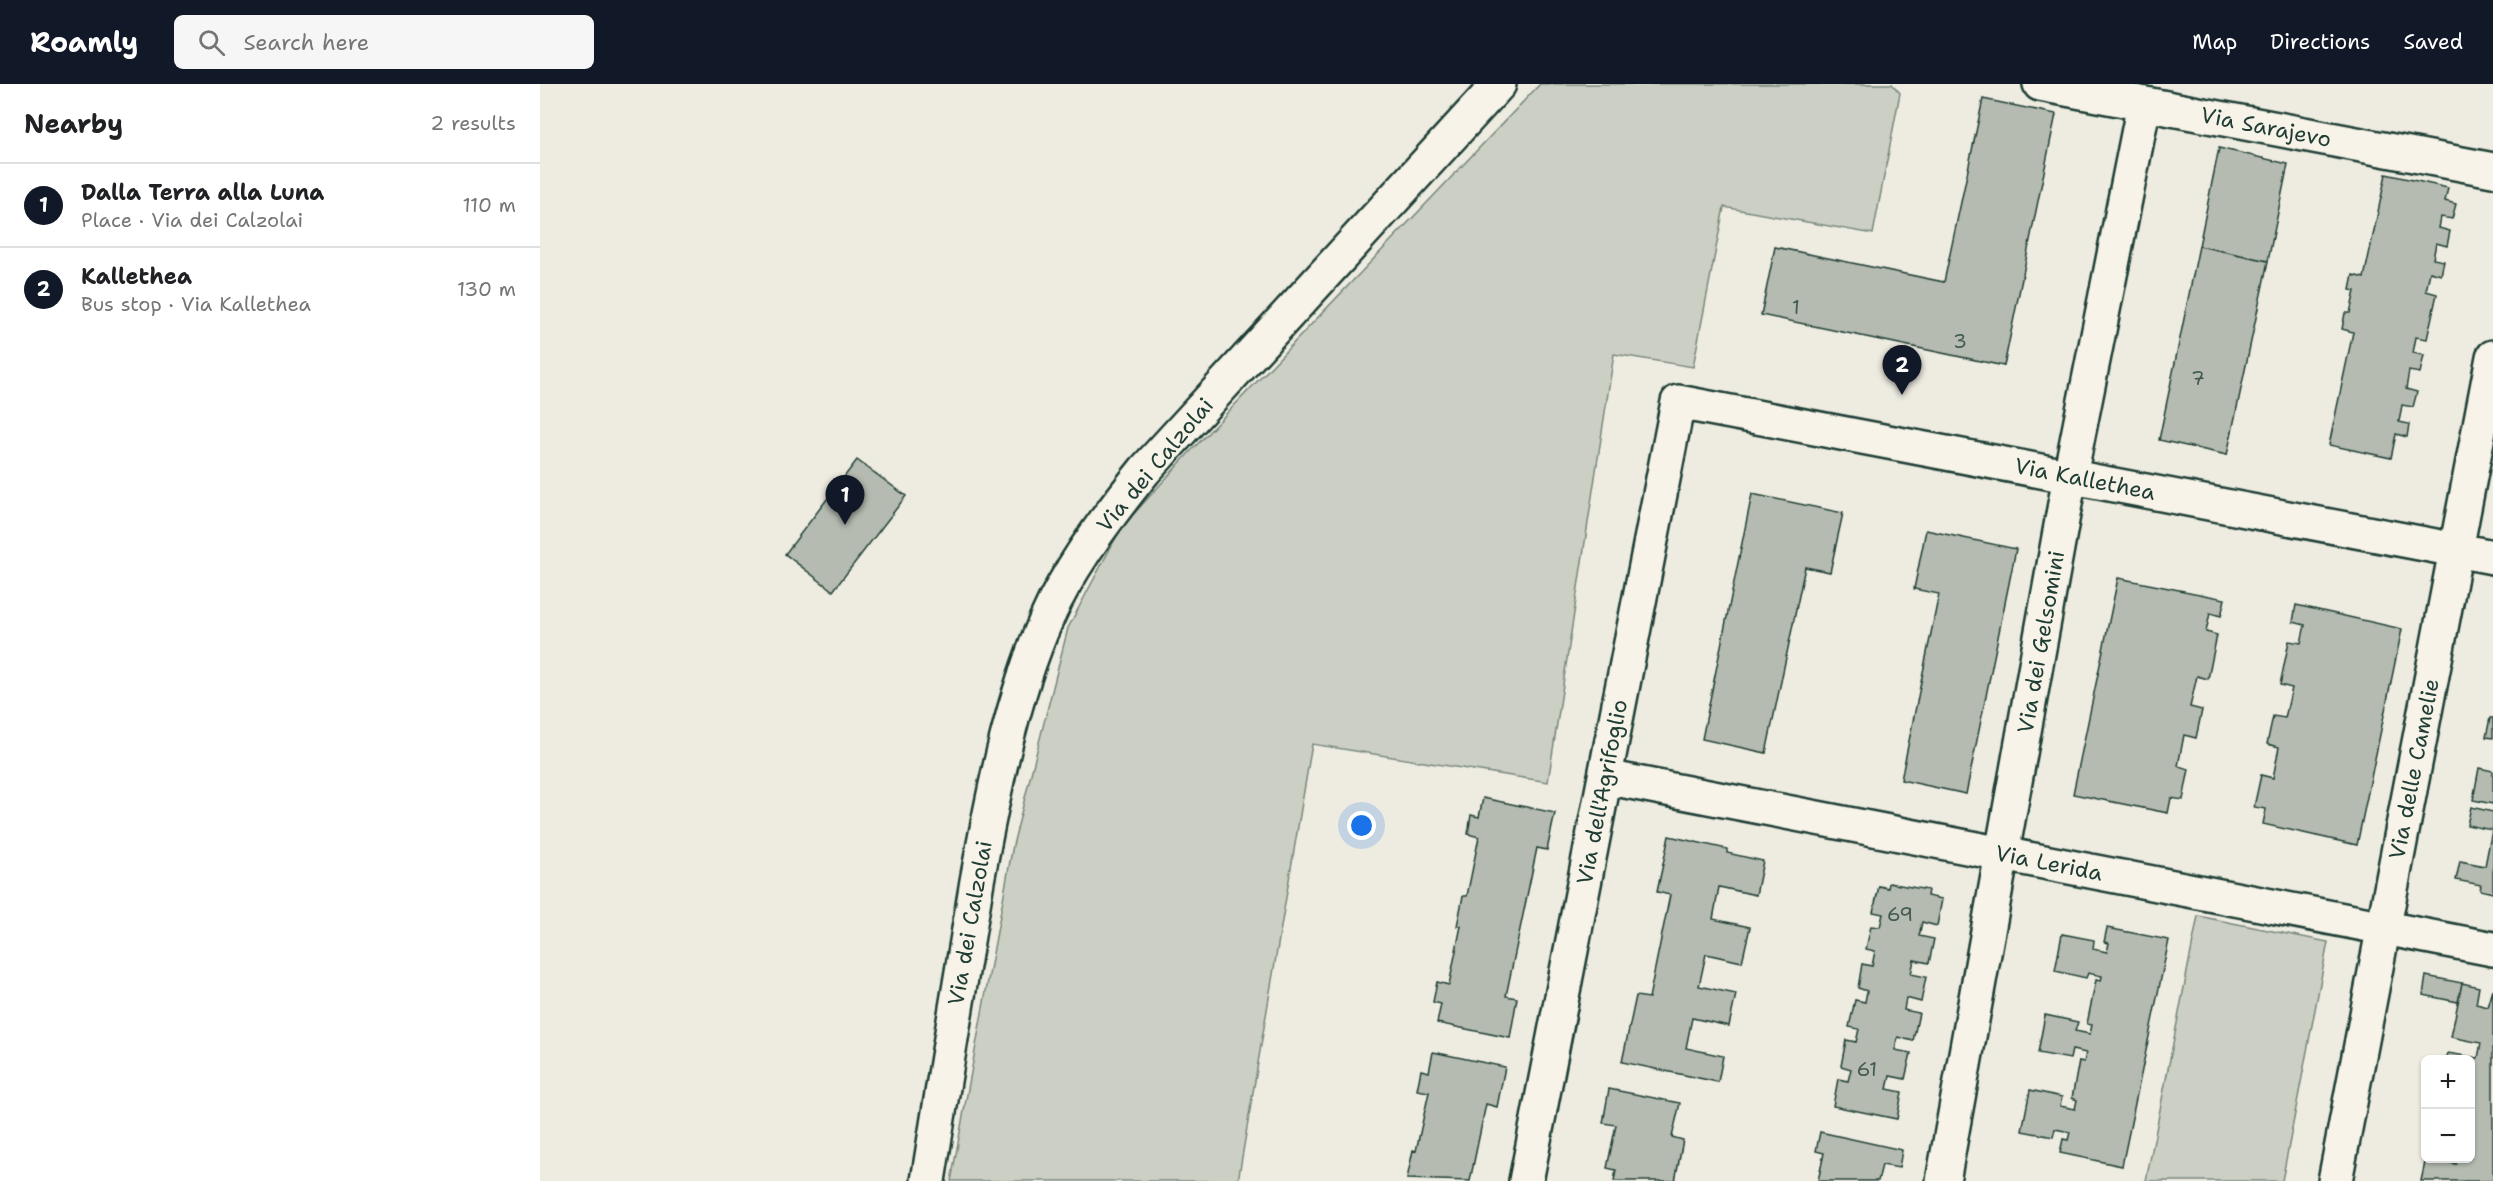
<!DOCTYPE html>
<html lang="en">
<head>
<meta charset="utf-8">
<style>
  body { margin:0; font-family:"Shantell Sans",sans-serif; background:#f6f6f6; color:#202124 }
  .controls { position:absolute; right:18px; bottom:18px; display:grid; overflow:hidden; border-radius:9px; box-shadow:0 2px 4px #0004 }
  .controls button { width:54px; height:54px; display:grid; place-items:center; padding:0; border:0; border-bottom:2px solid #e0e0e0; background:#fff; color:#202124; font:30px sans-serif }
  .you { position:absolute; left:822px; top:742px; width:21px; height:21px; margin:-15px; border:4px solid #fff; border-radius:50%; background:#1a73e8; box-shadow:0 0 0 9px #1a73e833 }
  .badge { display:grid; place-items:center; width:39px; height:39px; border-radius:50%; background:#111827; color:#fff; font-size:20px; font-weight:700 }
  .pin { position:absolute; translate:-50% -50px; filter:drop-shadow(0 2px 3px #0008) }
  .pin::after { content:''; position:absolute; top:32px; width:21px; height:18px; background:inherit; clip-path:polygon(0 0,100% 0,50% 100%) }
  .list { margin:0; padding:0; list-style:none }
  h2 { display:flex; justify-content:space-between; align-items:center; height:78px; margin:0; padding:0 24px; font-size:26px }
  h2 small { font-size:20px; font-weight:400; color:#757577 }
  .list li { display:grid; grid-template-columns:39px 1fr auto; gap:18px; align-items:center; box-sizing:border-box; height:84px; padding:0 24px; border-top:2px solid #e0e0e0 }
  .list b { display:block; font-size:22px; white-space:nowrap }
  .list p { margin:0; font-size:20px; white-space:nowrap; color:#757577 }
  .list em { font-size:20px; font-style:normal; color:#757577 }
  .icon { flex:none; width:33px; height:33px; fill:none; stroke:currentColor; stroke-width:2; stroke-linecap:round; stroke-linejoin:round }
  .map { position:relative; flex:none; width:1953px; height:1097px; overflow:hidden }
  header { display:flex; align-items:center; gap:36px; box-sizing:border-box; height:84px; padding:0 30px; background:#111827; color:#fff }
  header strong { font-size:28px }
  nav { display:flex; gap:33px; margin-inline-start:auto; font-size:21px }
  .search { width:420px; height:54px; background:#f6f6f6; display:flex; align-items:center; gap:15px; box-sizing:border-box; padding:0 21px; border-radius:9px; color:#757577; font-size:22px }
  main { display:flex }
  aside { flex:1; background:#fff }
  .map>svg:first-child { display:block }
</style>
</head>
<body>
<header>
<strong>Roamly</strong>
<div class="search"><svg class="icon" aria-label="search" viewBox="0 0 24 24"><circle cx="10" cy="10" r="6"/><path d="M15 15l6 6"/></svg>Search here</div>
<nav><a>Map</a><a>Directions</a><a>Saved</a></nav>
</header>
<main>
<aside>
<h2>Nearby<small>2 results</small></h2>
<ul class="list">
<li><span class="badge">1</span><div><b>Dalla Terra alla Luna</b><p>Place · Via dei Calzolai</p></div><em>110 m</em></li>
<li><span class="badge">2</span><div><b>Kallethea</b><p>Bus stop · Via Kallethea</p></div><em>130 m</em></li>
</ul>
</aside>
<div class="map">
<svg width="1953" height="1097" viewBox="0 0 1953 1097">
  <rect width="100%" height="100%" fill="#eeece1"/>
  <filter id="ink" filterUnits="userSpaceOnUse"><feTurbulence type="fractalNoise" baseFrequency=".0167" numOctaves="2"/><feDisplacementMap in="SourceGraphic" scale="12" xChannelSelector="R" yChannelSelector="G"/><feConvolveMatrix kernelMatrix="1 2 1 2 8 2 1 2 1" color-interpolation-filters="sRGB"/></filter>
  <g filter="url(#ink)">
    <!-- green -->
    <path fill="#cccfc4" stroke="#76867c" stroke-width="1.5" d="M 1000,0 L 1352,0 L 1360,9 L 1333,150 L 1184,123 L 1153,283 L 1074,270 L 1008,698 L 772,660 L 698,1097 L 411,1097 L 473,761 L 528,544 L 581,444 L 648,370 Z
      M 1658,832 L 1788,858 L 1742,1097 L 1606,1097 Z"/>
    <!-- building -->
    <path fill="#b5bbb0" stroke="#1f3d34" stroke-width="1.5" d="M 1443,15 L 1516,30 L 1464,282 L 1221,231 L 1235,163 L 1404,198 Z
      M 1679,64 L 1748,80 L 1728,177 L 1659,162 Z
      M 1846,90 L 1908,104 L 1905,117 L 1916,120 L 1912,135 L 1901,133 L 1899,144 L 1910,147 L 1907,162 L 1896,159 L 1893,175 L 1904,177 L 1901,191 L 1890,188 L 1886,207 L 1897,210 L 1887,255 L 1876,253 L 1873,269 L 1884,271 L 1880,289 L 1869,287 L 1866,305 L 1877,308 L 1873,323 L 1862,321 L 1859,338 L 1869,340 L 1867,353 L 1856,350 L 1851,374 L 1789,361 L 1813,248 L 1802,245 L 1805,229 L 1810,229 L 1815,207 L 1810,206 L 1813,191 L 1824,194 Z
      M 1659,162 L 1728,177 L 1687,371 L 1619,356 Z
      M 317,376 L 366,412 L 293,507 L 245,470 Z
      M 1212,410 L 1303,429 L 1290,488 L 1265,483 L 1226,669 L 1162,655 Z
      M 1386,446 L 1476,465 L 1426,710 L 1361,696 L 1399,510 L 1374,505 Z
      M 1578,494 L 1685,515 L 1681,532 L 1670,529 L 1666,548 L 1677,551 L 1668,595 L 1657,592 L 1650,623 L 1662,626 L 1656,654 L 1644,651 L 1638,682 L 1649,685 L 1643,716 L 1631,714 L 1628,729 L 1533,710 Z
      M 1756,521 L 1862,545 L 1817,761 L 1723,740 L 1726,725 L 1714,723 L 1721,691 L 1733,694 L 1739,663 L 1727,660 L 1733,632 L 1745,634 L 1752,604 L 1740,601 L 1749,557 L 1761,559 L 1765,541 L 1753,538 Z
      M 1950,634 L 1953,634 L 1953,654 L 1946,653 Z
      M 1939,684 L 1953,687 L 1953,720 L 1933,716 Z
      M 943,714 L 1015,729 L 1007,766 L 997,764 L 966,912 L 977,914 L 970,954 L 897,939 L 901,920 L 893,918 L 897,898 L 909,901 L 921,842 L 917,842 L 923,812 L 927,812 L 939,753 L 928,750 L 931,731 L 939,733 Z
      M 1931,723 L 1953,728 L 1953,809 L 1940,806 L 1941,801 L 1916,796 L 1920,777 L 1945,782 L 1952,746 L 1927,741 Z
      M 1129,752 L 1187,765 L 1187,769 L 1223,777 L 1216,811 L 1179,803 L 1173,835 L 1210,843 L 1202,878 L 1166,870 L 1159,902 L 1196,910 L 1189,942 L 1152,934 L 1146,964 L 1183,972 L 1178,998 L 1082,978 L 1096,912 L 1109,914 L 1130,811 L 1117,808 Z
      M 1349,799 L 1388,806 L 1387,812 L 1402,815 L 1397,842 L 1382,838 L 1379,852 L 1394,855 L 1389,879 L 1374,876 L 1371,890 L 1386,893 L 1381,918 L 1366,914 L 1364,926 L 1379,929 L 1373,957 L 1358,953 L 1355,966 L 1371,969 L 1365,995 L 1350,992 L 1347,1005 L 1362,1008 L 1357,1035 L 1293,1022 L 1298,995 L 1308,997 L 1311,985 L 1301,982 L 1306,956 L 1316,958 L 1319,945 L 1309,943 L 1315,916 L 1325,918 L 1327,907 L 1318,904 L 1322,880 L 1332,882 L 1335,867 L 1326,865 L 1331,842 L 1340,843 L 1343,830 L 1333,828 L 1339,802 L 1348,804 Z
      M 1567,844 L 1629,856 L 1582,1082 L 1520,1069 L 1523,1055 L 1528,1056 L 1530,1048 L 1515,1045 L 1513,1053 L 1482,1047 L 1490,1006 L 1522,1013 L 1520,1022 L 1535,1025 L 1537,1016 L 1532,1014 L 1539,977 L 1544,978 L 1546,969 L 1532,966 L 1530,975 L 1498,969 L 1505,931 L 1538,938 L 1535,947 L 1550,950 L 1552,941 L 1547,940 L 1556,896 L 1561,897 L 1562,892 L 1548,889 L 1546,894 L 1515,887 L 1522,850 L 1554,856 L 1553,865 L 1567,868 L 1569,859 L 1564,858 Z
      M 1886,892 L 1922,899 L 1918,918 L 1883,911 Z
      M 1922,899 L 1939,903 L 1936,920 L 1948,923 L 1953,906 L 1953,1097 L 1881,1097 L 1886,1074 L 1916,1080 L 1917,1074 L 1930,1074 L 1930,976 L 1906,976 L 1908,969 L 1938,974 L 1941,959 L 1911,953 Z
      M 893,968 L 965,983 L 957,1023 L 946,1020 L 930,1097 L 867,1095 L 873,1066 L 876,1067 L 889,1008 L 877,1006 L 881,986 L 889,988 Z
      M 1069,1005 L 1140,1019 L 1132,1053 L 1143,1056 L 1135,1097 L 1074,1097 L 1076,1086 L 1067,1084 L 1076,1041 L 1063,1039 Z
      M 1280,1048 L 1362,1066 L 1359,1084 L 1342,1081 L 1338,1097 L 1278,1097 L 1284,1069 L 1276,1067 Z"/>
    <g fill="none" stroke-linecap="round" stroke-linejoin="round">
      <defs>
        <path id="street" d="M 1500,0 L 1953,86
          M 1065,693 L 1953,865
          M 388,1097 C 404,997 420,896 437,797 C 454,705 474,600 515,517 C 539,470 572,427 605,386 L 959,0
          M 986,1097 L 1138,318 L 1953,473
          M 1403,1097 L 1530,392 L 1604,20
          M 1795,1097 L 1953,273"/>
      </defs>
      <!-- street casing -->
      <use href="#street" stroke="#1f3d34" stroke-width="38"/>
      <!-- street -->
      <use href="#street" stroke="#f7f3e8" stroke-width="33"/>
    </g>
  </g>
  <g text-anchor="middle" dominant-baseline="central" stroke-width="5" stroke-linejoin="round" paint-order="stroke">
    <!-- number labels -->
    <g font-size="20" fill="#445c53">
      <text x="1256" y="223">1</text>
      <text x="1420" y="257">3</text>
      <text x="1658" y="294">7</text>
      <text x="1360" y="830">69</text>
      <text x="1327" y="985">61</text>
    </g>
    <!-- street labels -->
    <g font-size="22" fill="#1f3d34" stroke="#f7f3e8">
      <text transform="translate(1726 43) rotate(11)">Via Sarajevo</text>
      <text transform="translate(615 381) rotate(-50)">Via dei Calzolai</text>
      <text transform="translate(1545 395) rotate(11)">Via Kallethea</text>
      <text transform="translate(1501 558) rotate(-80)">Via dei Gelsomini</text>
      <text transform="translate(1874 685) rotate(-79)">Via delle Camelie</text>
      <text transform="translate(1062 708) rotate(-79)">Via dell'Agrifoglio</text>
      <text transform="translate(1509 779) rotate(11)">Via Lerida</text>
      <text transform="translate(430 839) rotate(-80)">Via dei Calzolai</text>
    </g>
  </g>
</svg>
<div class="controls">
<button>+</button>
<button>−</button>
</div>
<div class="you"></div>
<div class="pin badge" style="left:305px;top:441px">1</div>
<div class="pin badge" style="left:1362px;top:311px">2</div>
</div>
</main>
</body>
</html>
